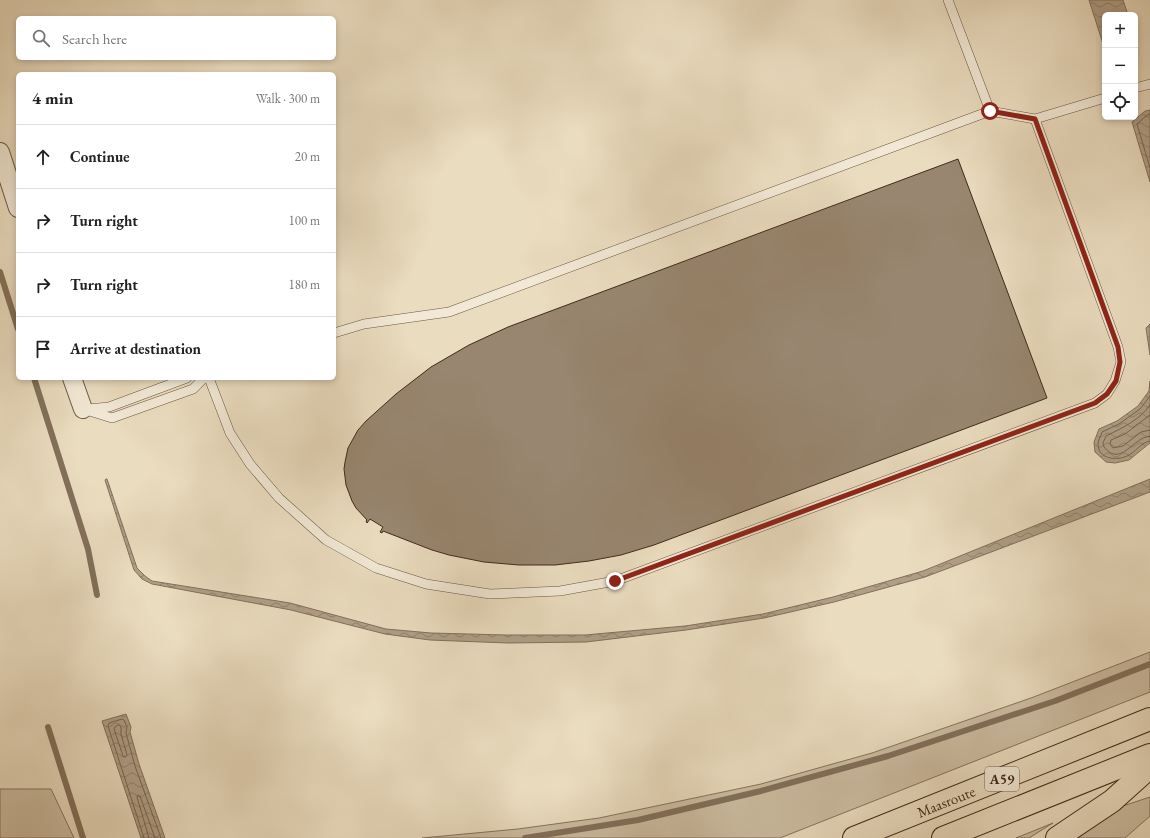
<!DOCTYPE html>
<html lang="en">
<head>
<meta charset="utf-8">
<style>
  body { margin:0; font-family:"EB Garamond",serif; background:#f2f2f2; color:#222 }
  .controls { position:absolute; right:12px; top:12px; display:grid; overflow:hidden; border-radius:6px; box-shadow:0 2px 6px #0003 }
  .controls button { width:36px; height:36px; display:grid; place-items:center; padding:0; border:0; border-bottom:1px solid #e0e0e0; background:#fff; color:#222; font:20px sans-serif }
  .stop { position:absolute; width:12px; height:12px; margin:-9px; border:3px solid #8f2418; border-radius:50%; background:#fff }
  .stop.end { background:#8f2418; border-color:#fff; box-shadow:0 1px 4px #0008 }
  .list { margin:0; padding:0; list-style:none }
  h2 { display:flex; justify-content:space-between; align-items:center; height:52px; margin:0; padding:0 16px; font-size:17px }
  h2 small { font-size:13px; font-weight:400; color:#767676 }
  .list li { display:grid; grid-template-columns:26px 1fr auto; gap:12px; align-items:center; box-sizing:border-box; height:64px; padding:0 16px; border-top:1px solid #e0e0e0 }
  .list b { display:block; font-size:15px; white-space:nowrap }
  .list em { font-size:13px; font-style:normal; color:#767676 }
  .icon { flex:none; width:22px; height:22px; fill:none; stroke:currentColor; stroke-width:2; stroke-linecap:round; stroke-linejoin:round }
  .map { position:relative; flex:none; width:1150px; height:838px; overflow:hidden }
  .search { position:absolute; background:#fff; box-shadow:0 2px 6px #0003; left:16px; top:16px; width:320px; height:44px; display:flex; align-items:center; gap:10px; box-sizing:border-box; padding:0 14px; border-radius:6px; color:#767676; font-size:15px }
  .panel { position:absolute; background:#fff; box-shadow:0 2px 6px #0003; left:16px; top:72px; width:320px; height:308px; border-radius:6px }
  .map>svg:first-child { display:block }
</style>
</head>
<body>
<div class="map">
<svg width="1150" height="838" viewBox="0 0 1150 838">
  <defs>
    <pattern id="water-waves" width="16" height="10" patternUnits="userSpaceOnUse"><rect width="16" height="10" fill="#b09f87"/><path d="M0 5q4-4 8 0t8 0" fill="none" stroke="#91826e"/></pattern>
  </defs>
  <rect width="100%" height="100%" fill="#eadcbf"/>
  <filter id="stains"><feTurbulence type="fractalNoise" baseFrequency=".005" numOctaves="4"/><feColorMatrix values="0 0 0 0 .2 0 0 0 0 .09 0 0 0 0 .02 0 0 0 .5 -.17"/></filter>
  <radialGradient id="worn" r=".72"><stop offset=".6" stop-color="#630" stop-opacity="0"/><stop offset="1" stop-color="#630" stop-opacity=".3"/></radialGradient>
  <!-- grass -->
  <path fill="#cdbea3" stroke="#86745e" d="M 1150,652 L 1150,692 L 780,838 L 422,838 L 518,829 L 599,818 L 761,784 L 872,753 L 1031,698 Z
    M 0,789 L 51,789 L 74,838 L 0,838 Z
    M 1150,797 L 1150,816 L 1125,838 L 1073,838 L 1123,806 Z
    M 1053,823 L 1029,838 L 1016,838 Z"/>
  <!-- water -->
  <path fill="url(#water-waves)" stroke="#83705b" d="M 1089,0 L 1123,0 L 1128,15 L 1105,15 L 1105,50 Z
    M 1150,110 L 1150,182 L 1132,122 L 1145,111 Z
    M 1150,324 L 1150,355 L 1146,328 Z
    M 1150,381 L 1150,443 L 1129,460 L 1115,463 L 1106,462 L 1095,452 L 1094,442 L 1099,429 L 1117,421 L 1138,406 L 1149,391 Z
    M 106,479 L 107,479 L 137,568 L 145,576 L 152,581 L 290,603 L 386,629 L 431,633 L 506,635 L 585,635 L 685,626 L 763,614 L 833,597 L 923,571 L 1150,479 L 1150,492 L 925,577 L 834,602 L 764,618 L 686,630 L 586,642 L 508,643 L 430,640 L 385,634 L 291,610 L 152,584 L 142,579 L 134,570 L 105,480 Z
    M 126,714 L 131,727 L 130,732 L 139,764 L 165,838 L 141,838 L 102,721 Z"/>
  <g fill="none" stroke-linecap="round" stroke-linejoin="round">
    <!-- shore -->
    <path stroke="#786450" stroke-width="1" d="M 1150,114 L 1147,115 L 1137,124 L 1150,168
      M 1150,396 L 1140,409 L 1119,424 L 1102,432 C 1101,436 1098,440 1098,444 C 1098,459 1116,461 1127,456 C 1135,453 1141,442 1150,441
      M 1150,405 C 1140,420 1122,428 1106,436 L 1103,443 L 1104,447 C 1121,468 1133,437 1150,436
      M 1150,415 L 1125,434 L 1111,440 L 1110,444 L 1113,448 L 1123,446 L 1141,432 L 1150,430
      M 119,725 L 121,727 L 121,734 L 127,755 L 125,757 L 123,756 L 114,729 L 115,727 Z
      M 144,838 L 108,726 L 109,723 L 122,719 L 124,720 L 127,727 L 126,733 L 135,766 L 161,838
      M 149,838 L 137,797 L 138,795 L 140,796 L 155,838"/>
    <!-- stream -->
    <path stroke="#83705b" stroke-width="6" d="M 0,272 L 18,329
      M 34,378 L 88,549 L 97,595
      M 48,727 L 83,838
      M 525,838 L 638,820 L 761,791 L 888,756 L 1055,701 L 1150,664"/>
  </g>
  <!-- building -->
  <path fill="#988670" stroke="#40291a" d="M 958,159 L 1047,398 L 654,545 L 621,555 L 589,561 L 555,565 L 519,565 L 484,562 L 449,555 L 432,550 L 383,531 L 382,533 L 380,532 L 383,527 L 370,519 L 367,523 L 366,521 L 367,520 L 356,508 L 352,501 L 346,485 L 344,469 L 345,462 L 348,448 L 358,430 L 366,421 L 396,394 L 431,367 L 469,345 L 508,327 Z"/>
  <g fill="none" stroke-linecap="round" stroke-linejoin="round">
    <defs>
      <path id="lane" d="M 948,0 L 990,111
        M 1135,88 L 1150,84
        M 334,333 L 364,324 L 449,312 L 990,111 L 1035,119 L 1105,98
        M 209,378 L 230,433 L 250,464 L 279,498 L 326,540 L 376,568 L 426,584 L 490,594 L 560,591 L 615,581 L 1095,403 L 1107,394 L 1115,381 L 1121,362 L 1118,347 L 1035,119
        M 83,409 L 112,418 L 193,389 L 203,379 L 206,378
        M 88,409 L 109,407 L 187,378"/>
      <path id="street" d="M 0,152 L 18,208
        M 72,378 L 83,409"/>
      <g id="highway">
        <path id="s1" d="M 854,838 L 1150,719"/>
        <path d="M 943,838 L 1150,755"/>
        <path d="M 1057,838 L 1112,801 L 1150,767"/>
      </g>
    </defs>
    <!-- lane casing -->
    <use href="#lane" stroke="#6a5643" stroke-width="10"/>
    <!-- street casing -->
    <use href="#street" stroke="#6a5643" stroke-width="20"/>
    <!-- highway casing -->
    <use href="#highway" stroke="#40291a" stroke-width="24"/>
    <!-- lane -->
    <use href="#lane" stroke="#f1e8d5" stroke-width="9"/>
    <!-- street -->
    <use href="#street" stroke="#f1e8d5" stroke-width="18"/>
    <!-- highway -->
    <use href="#highway" stroke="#eadcbf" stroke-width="22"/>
  </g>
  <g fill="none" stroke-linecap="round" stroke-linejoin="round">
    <!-- route -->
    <path stroke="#8f2418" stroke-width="5" d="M 615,581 L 1095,403 L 1107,394 L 1116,381 L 1120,362 L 1118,347 L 1035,119 L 990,111"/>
  </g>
  <g text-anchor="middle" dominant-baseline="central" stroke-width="4" stroke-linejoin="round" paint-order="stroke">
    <!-- shield labels -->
    <rect fill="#f1e8d5" stroke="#756252" stroke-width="1" x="985" y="767" width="34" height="24" rx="3"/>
    <g font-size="14" font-weight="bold" fill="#40291a">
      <text x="1002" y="779">A59</text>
    </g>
    <!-- street labels -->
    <g font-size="15" fill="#40291a" stroke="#f1e8d5">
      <text stroke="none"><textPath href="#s1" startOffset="99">Maasroute</textPath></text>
    </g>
  </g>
  <rect width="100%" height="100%" filter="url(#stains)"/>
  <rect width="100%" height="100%" fill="url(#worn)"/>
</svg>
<div class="controls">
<button>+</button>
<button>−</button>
<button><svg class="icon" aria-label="locate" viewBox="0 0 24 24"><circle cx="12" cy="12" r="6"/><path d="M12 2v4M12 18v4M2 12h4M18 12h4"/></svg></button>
</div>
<div class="stop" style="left:990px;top:111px"></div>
<div class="stop end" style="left:615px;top:581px"></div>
<div class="search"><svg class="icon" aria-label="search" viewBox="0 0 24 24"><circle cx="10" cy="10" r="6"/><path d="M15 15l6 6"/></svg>Search here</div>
<section class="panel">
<h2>4 min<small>Walk · 300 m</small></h2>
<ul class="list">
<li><svg class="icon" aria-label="ahead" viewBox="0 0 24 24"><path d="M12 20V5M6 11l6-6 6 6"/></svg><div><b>Continue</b></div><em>20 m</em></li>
<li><svg class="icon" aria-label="right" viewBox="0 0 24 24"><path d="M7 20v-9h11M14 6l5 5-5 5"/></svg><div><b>Turn right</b></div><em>100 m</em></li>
<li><svg class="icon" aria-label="right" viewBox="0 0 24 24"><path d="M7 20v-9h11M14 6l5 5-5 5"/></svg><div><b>Turn right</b></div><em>180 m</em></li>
<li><svg class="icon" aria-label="arrive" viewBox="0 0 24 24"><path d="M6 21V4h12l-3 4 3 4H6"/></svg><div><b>Arrive at destination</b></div></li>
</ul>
</section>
</div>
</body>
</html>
